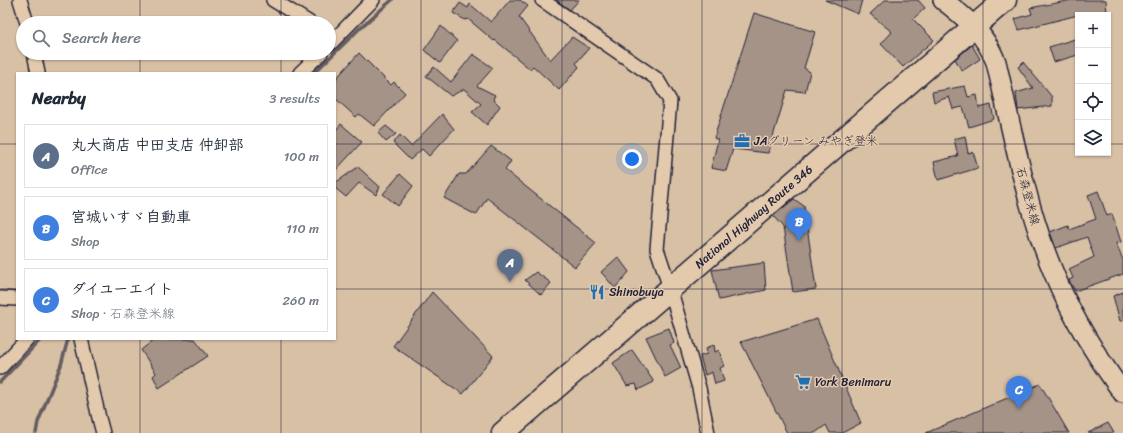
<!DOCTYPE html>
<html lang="en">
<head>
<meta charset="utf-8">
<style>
  body { margin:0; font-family:Sriracha,"Klee One",sans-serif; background:#f2f2f3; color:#1f2937 }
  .controls { position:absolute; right:12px; top:12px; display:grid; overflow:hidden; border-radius:0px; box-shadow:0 1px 3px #0004 }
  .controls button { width:36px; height:36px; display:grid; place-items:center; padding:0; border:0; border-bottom:1px solid #e0e1e3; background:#fff; color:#1f2937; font:20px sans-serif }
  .you { position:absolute; left:632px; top:159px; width:14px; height:14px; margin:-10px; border:3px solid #fff; border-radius:50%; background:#1a73e8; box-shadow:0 0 0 6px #1a73e833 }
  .badge { display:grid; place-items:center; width:26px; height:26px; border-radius:50%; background:#1a73e8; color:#fff; font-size:13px; font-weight:700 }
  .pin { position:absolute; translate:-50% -33px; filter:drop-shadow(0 1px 2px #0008) }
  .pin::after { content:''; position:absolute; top:21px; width:14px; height:12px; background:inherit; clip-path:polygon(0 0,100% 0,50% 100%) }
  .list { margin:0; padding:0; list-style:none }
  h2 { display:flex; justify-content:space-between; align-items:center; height:52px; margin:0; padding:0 16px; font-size:17px }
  h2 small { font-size:13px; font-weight:400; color:#747a83 }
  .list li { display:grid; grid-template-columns:26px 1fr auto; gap:12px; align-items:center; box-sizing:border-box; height:64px; margin:0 8px 8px; padding:0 8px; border:1px solid #e0e1e3; border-radius:0px }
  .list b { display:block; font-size:15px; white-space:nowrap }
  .list p { margin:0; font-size:13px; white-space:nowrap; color:#747a83 }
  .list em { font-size:13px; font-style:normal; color:#747a83 }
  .icon { flex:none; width:22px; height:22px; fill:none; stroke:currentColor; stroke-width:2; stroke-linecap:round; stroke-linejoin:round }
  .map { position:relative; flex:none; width:1123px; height:433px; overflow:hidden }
  .search { position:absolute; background:#fff; box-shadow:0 1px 3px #0004; left:16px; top:16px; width:320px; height:44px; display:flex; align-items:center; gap:10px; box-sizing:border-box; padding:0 14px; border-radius:22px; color:#747a83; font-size:15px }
  .panel { position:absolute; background:#fff; box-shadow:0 1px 3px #0004; left:16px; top:72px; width:320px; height:268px; border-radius:0px }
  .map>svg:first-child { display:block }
</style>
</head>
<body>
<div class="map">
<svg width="1123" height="433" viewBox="0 0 1123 433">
  <rect width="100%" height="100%" fill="#d8c0a5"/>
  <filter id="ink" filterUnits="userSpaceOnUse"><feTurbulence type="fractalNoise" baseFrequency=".025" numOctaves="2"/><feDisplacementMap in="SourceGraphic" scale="8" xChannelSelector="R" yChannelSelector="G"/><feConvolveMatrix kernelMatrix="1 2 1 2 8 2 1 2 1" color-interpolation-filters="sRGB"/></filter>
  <g filter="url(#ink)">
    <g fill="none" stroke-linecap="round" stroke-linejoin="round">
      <!-- stream -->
      <path stroke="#645c61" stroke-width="3.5" d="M 314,73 L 360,28 L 392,0
        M 0,382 L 41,339
        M 36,433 L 38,422 L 61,365 L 68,339"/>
    </g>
    <!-- building -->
    <path fill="#a69387" stroke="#22223b" d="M 510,0 L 520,0 L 528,6 L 519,17 L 550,60 L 572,37 L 589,48 L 576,63 L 579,67 L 559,90 L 533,66 L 530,69 L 495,40 L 494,41 L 468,19 L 465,20 L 453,13 L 460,3 L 468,8 L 470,4 L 491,22 Z
      M 556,0 L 579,0 L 570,10 Z
      M 825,0 L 862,0 L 858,14 Z
      M 885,0 L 918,0 L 925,8 L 913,19 L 934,40 L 903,67 L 881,44 L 892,32 L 870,14 Z
      M 1072,0 L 1106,0 L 1107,14 L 1078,15 L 1019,30 L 1015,19 L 1032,14 L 1030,8 Z
      M 754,13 L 815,32 L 804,68 L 810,72 L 805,92 L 787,90 L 768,153 L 733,149 L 726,171 L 711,168 L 718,140 L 714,138 Z
      M 441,26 L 457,41 L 440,63 L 424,50 Z
      M 1078,38 L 1078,55 L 1054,62 L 1049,47 Z
      M 972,45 L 980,59 L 962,71 L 955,59 Z
      M 359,53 L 391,85 L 394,82 L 405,93 L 374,126 L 359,114 L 356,117 L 335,98 L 335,80 Z
      M 473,54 L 493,68 L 477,86 L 495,95 L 493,99 L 500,106 L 487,125 L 472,112 L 481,104 L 464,89 L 451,96 L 426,76 L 434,67 L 451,82 Z
      M 1023,62 L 1052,97 L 1052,106 L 1018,110 L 1016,93 L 1033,88 L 1018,67 Z
      M 965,86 L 968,97 L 977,95 L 979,108 L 991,105 L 994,119 L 969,127 L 963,107 L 953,109 L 949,97 L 934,102 L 932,92 Z
      M 442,114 L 454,129 L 429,156 L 422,149 L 410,160 L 393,143 L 400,135 L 411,146 Z
      M 341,124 L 362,142 L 335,171 L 335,131 Z
      M 386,126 L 396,134 L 386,142 L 378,133 Z
      M 965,136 L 968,153 L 973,152 L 978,168 L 938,180 L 934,162 L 958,156 L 954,139 Z
      M 491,146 L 511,161 L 505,170 L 596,243 L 575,267 L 487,198 L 476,215 L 444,198 L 459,174 L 466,174 Z
      M 358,167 L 380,187 L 376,195 L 359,183 L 346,197 L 335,188 L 335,183 Z
      M 400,174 L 413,186 L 398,206 L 383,194 Z
      M 1098,191 L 1107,216 L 1112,214 L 1121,242 L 1116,243 L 1123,260 L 1123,274 L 1075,291 L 1069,280 L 1073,278 L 1069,269 L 1094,257 L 1087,237 L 1056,248 L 1050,232 L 1068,225 L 1069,229 L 1096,219 L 1088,195 Z
      M 794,199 L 804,206 L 816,289 L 793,292 L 783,227 L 773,216 Z
      M 618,257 L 629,272 L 615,288 L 601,272 Z
      M 764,263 L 766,290 L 719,300 L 712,270 Z
      M 536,272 L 551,283 L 541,295 L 525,280 Z
      M 432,292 L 493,356 L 463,394 L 393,346 Z
      M 1123,292 L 1123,321 L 1120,321 L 1113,296 Z
      M 817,319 L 861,423 L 842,433 L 830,433 L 826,425 L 815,433 L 787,433 L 741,342 Z
      M 669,328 L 674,343 L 670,345 L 681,368 L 665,377 L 646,337 Z
      M 155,339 L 195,339 L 208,356 L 159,388 L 153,376 L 156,373 L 141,350 Z
      M 714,345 L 715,352 L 719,350 L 724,366 L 720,368 L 724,381 L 715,384 L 712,372 L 705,375 L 700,356 L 707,354 L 706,348 Z
      M 632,350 L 654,382 L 638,390 L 636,384 L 627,386 L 613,363 Z
      M 1040,384 L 1069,433 L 926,433 Z
      M 1108,423 L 1114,433 L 1088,433 Z"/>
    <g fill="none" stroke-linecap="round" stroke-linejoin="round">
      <defs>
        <path id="street" d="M 20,0 L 27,23
          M 273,0 L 310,23
          M 542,0 L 657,79 L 670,101 L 657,249 L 670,288 L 699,388 L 708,433
          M 329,45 L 373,0
          M 34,53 L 38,73
          M 300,73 L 321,53
          M 0,298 L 17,299
          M 81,339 L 99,418 L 103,433
          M 0,368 L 27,339"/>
        <path id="secondary" d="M 943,0 C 968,20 984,32 996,62 C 1015,142 1029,226 1066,300 C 1082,333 1102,364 1123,393"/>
        <g id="highway">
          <path id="s1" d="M 503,433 L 1005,0"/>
        </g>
      </defs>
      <!-- street casing -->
      <use href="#street" stroke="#22223b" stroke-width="16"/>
      <!-- secondary casing -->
      <use href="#secondary" stroke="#22223b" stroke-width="22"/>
      <!-- highway casing -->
      <use href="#highway" stroke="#22223b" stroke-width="25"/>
      <!-- street -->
      <use href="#street" stroke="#e4caac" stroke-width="13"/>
      <!-- secondary -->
      <use href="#secondary" stroke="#e4caac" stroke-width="19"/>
      <!-- highway -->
      <use href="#highway" stroke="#e4caac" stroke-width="22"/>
    </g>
  </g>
  <!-- grid -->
  <path fill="none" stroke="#22223b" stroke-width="1" stroke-opacity="0.55" d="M 140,0 L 140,23M 281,0 L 281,23M 421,0 L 421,433M 562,0 L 562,433M 702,0 L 702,433M 842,0 L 842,433M 983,0 L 983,433M 140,53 L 140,73M 281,53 L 281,73M 0,144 L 17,144M 335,144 L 1078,144M 1108,144 L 1123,144M 0,289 L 17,289M 335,289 L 1123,289M 140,339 L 140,433M 281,339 L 281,433"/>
  <!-- icons -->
  <defs>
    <symbol id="office-bare" viewBox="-9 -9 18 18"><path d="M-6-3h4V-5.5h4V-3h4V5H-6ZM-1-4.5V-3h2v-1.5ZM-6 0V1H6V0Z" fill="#1f6fb2" stroke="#e4caac" stroke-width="2.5" paint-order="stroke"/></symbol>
    <symbol id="restaurant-bare" viewBox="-9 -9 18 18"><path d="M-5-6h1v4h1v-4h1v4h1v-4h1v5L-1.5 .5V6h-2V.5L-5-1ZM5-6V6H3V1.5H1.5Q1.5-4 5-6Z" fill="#1f6fb2" stroke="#e4caac" stroke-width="2.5" paint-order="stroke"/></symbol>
    <symbol id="supermarket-bare" viewBox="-9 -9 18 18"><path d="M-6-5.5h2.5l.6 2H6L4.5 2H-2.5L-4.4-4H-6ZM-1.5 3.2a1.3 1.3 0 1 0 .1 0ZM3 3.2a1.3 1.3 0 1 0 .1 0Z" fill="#1f6fb2" stroke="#e4caac" stroke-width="2.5" paint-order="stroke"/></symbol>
  </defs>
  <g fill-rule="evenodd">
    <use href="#office-bare" x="731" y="130" width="22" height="22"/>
    <use href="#restaurant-bare" x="586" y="281" width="22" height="22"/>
    <use href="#supermarket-bare" x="792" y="371" width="22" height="22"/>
  </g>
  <g text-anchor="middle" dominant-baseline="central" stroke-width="3" stroke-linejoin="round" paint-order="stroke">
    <!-- poi labels -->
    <g font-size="12" fill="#22223b" stroke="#e4caac" text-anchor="start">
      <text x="754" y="141">JAグリーン みやぎ登米</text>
      <text x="609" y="292">Shinobuya</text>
      <text x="815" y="382">York Benimaru</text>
    </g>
    <!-- street labels -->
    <g font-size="12" fill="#22223b" stroke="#e4caac">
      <text transform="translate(1028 196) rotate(75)">石森登米線</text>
      <text stroke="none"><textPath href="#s1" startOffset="331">National Highway Route 346</textPath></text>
    </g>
  </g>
</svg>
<div class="controls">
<button>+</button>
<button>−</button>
<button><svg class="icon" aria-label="locate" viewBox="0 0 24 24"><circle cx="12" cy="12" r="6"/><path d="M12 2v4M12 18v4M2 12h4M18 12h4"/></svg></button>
<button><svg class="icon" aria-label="layers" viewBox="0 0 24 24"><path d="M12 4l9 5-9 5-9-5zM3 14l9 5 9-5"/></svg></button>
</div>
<div class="you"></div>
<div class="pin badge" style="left:510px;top:282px;background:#5c6f8a">A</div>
<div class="pin badge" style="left:799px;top:241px;background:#3f7fe0">B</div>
<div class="pin badge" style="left:1019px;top:409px;background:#3f7fe0">C</div>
<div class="search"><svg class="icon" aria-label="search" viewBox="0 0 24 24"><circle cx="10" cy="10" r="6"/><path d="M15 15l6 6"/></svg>Search here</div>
<section class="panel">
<h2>Nearby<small>3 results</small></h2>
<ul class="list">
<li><span class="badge" style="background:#5c6f8a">A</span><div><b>丸大商店 中田支店 仲卸部</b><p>Office</p></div><em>100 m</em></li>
<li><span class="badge" style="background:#3f7fe0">B</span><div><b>宮城いすゞ自動車</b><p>Shop</p></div><em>110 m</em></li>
<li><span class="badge" style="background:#3f7fe0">C</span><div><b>ダイユーエイト</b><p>Shop · 石森登米線</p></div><em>260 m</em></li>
</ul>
</section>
</div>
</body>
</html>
